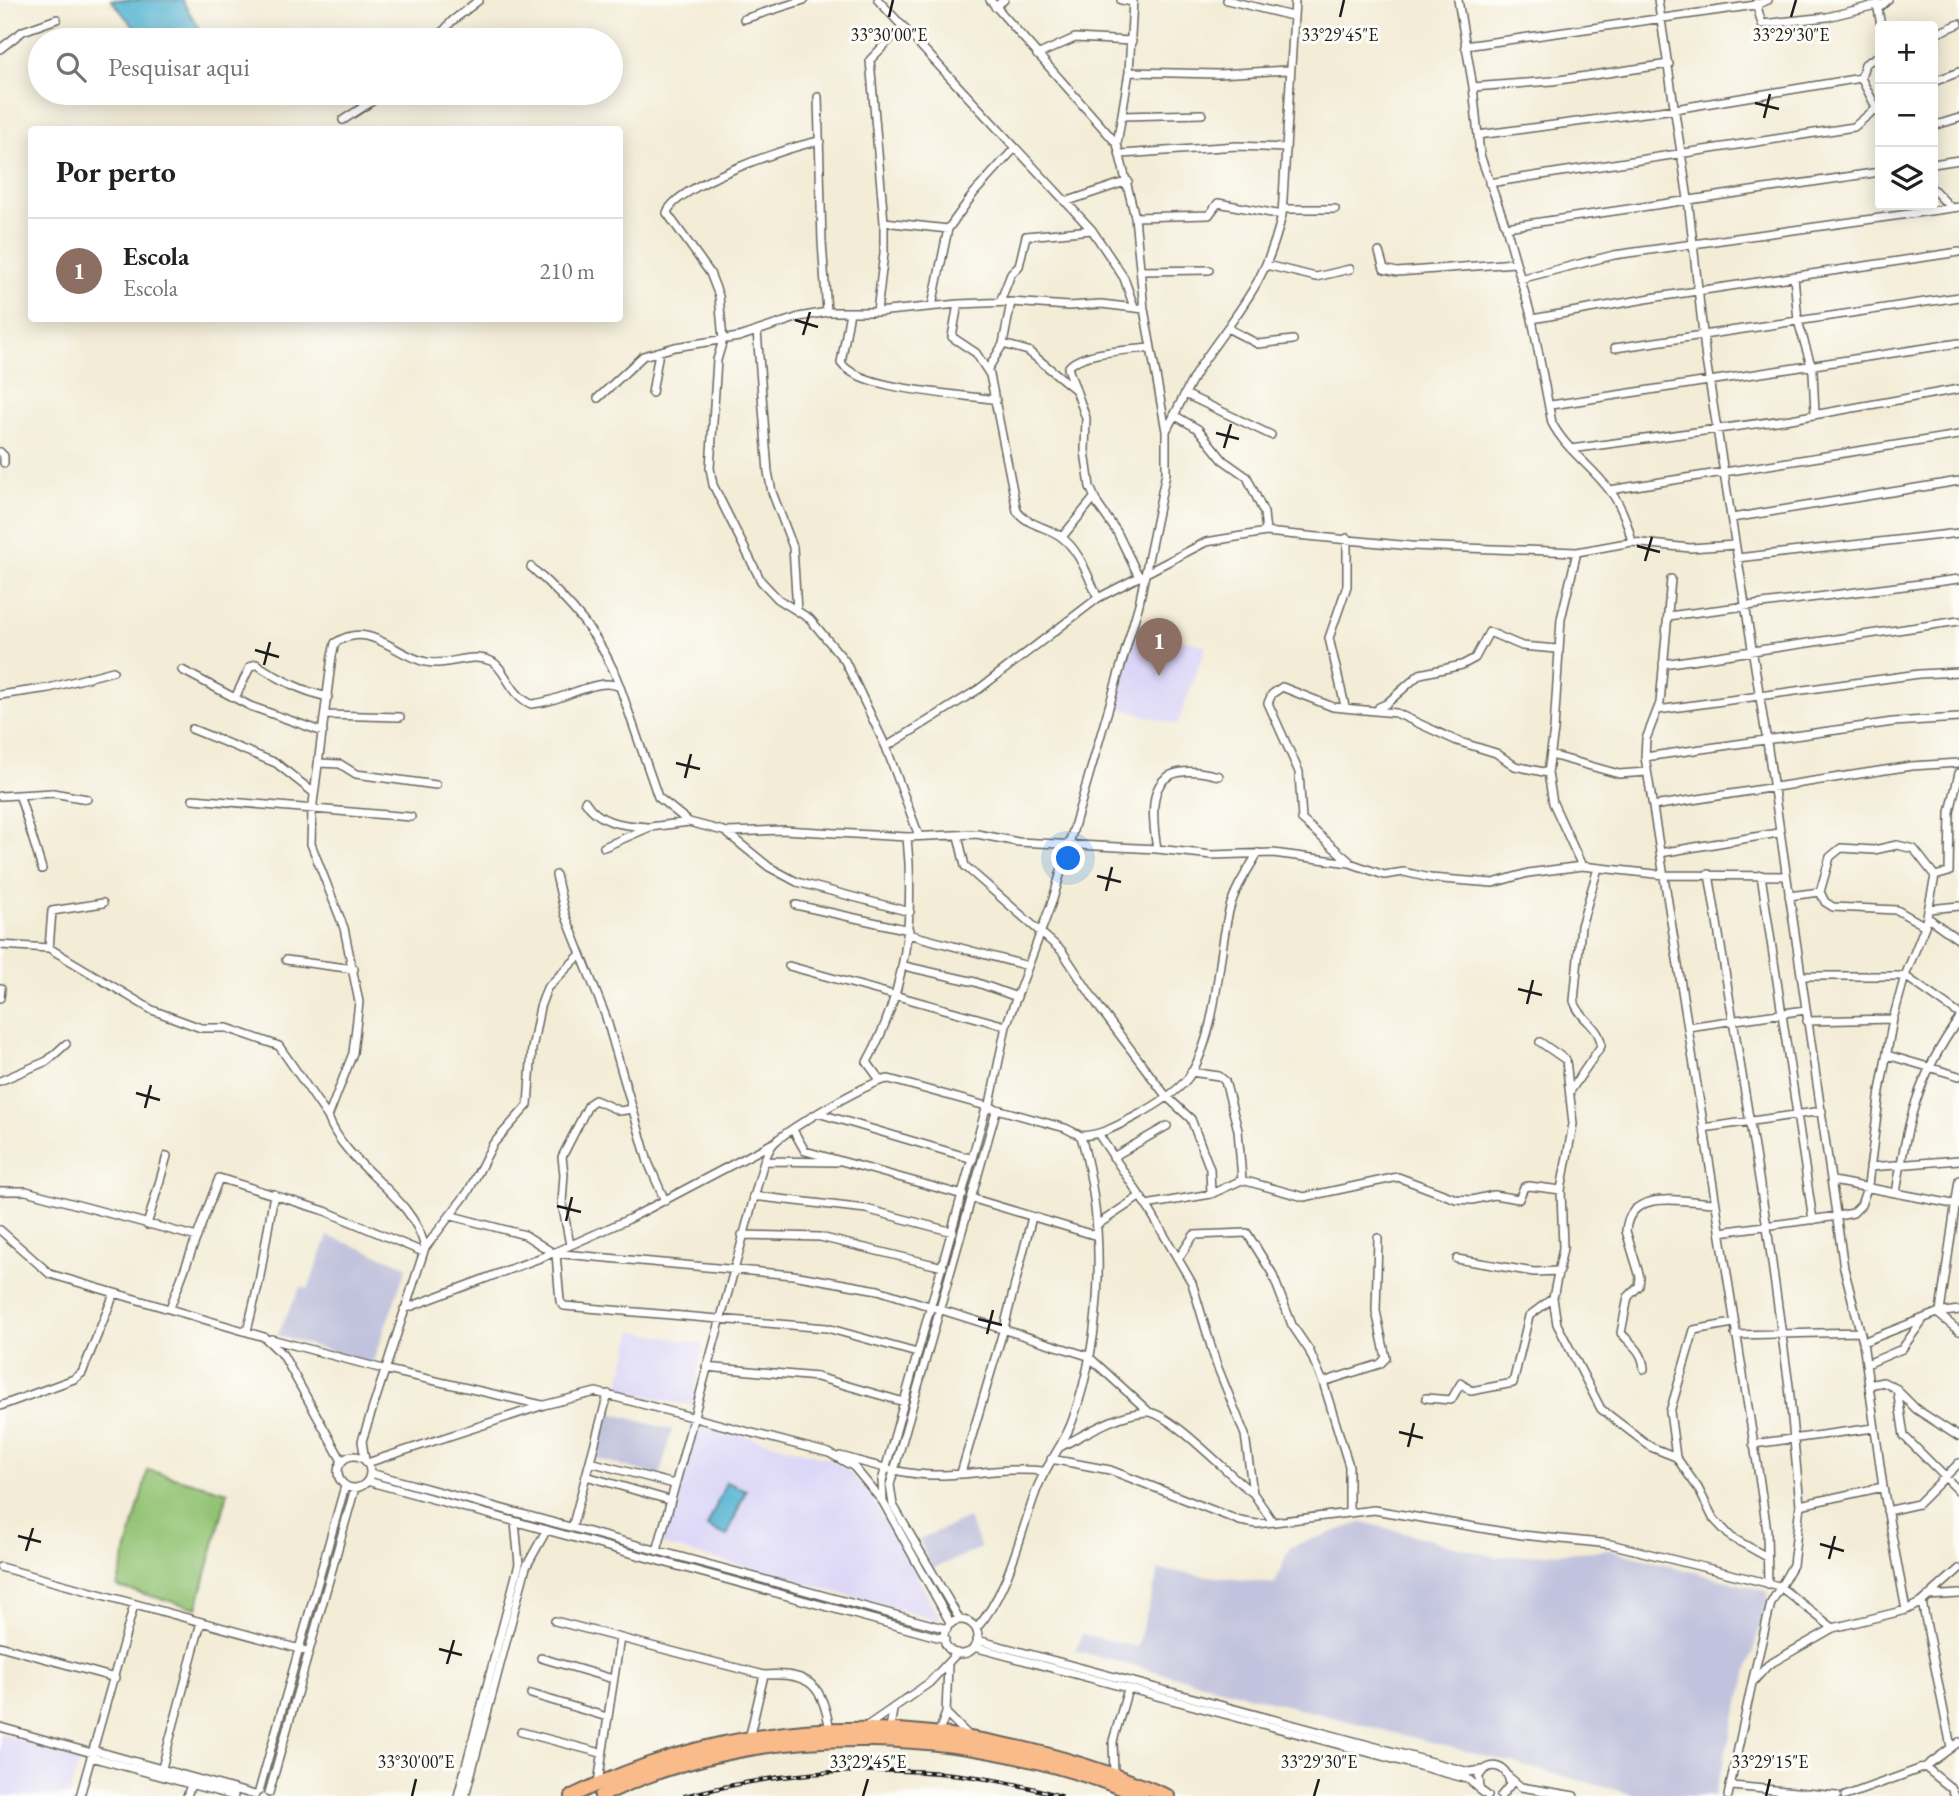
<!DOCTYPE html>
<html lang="pt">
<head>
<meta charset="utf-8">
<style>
  body { margin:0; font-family:"EB Garamond",serif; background:#f6f6f6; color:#202124 }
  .controls { position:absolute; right:21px; top:21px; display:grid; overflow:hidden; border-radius:7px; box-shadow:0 4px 18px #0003 }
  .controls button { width:63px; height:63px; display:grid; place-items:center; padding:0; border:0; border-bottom:2px solid #e0e0e0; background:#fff; color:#202124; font:35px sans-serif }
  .you { position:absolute; left:1069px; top:859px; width:24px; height:24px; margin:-18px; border:5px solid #fff; border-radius:50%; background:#1a73e8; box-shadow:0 0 0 10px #1a73e833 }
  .badge { display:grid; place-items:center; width:46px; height:46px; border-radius:50%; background:#c8321e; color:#fff; font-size:23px; font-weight:700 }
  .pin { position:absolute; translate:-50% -58px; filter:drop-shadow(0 2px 4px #0008) }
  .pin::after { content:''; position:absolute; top:37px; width:24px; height:21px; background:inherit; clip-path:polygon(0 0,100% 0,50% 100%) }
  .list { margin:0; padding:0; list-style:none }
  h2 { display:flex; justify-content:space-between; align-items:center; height:91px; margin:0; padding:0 28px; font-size:30px }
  h2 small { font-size:23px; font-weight:400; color:#757577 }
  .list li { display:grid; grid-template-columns:46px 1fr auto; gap:21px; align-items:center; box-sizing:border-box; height:105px; padding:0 28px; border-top:2px solid #e0e0e0 }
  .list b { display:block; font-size:26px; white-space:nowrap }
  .list p { margin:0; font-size:23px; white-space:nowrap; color:#757577 }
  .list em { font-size:23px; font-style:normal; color:#757577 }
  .icon { flex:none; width:38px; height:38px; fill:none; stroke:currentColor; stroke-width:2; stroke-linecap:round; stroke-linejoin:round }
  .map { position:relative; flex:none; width:1959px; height:1796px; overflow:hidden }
  .search { position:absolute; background:#fff; box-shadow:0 4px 18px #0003; left:28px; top:28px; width:595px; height:77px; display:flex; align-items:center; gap:18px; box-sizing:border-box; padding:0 24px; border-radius:38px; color:#757577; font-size:26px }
  .panel { position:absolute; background:#fff; box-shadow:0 4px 18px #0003; left:28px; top:126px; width:595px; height:196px; border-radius:7px }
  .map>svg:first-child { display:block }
</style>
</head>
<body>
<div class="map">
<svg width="1959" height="1796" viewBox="0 0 1959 1796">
  <rect width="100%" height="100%" fill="#fdfcf7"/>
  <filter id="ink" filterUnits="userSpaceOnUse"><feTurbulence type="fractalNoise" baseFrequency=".0143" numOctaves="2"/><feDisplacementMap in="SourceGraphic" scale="14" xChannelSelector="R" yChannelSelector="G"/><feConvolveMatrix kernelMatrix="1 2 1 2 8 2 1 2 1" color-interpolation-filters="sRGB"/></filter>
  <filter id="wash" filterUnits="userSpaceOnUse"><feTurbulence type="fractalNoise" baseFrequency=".00686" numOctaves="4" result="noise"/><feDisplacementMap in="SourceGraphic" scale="28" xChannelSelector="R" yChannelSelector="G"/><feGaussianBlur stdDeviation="1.57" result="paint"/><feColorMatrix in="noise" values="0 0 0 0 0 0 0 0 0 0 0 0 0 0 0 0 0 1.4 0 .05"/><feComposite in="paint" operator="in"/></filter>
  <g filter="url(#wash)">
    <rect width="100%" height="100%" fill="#f3ecd6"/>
    <!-- built -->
    <path fill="#dbd6f7" d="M 1138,627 L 1206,646 L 1177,725 L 1115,707 Z
      M 633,1331 L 703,1344 L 692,1406 L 618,1390 Z
      M 691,1426 L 726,1431 L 826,1458 L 842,1466 L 868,1491 L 942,1621 L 664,1545 L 661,1542 Z
      M 0,1734 L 80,1758 L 69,1796 L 0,1796 Z"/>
    <!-- industrial -->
    <path fill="#c1c2dd" d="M 328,1236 L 407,1266 L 372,1364 L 277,1335 L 301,1287 L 308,1289 Z
      M 607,1412 L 672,1430 L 660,1476 L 595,1458 Z
      M 968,1518 L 981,1548 L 932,1569 L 919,1539 Z
      M 1363,1522 L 1496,1557 L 1610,1550 L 1769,1592 L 1714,1796 L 1640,1796 L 1076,1651 L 1082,1634 L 1137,1647 L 1159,1570 L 1275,1584 L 1290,1547 Z"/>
    <!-- green -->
    <path fill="#92c272" stroke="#576f47" stroke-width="2" d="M 148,1470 L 228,1492 L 197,1608 L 117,1587 Z"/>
    <!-- water -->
    <path fill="#52b3d1" stroke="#376876" stroke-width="2" d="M 111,0 L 182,0 L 206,40 L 145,40 Z
      M 726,1482 L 746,1490 L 727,1536 L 707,1527 Z"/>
  </g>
  <g filter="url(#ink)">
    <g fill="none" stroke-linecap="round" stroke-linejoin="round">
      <defs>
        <path id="minor" d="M 878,0 L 1092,230 L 1124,278 L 1134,307
          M 990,0 L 1117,144
          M 1121,0 L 1133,2
          M 1227,0 L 1292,16
          M 1458,0 L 1473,87 L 1480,155 L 1506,227 L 1532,319 L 1552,423 C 1566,450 1592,466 1610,491 C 1622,506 1628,524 1632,542
          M 1658,0 L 1688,199 L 1706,360 L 1767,742 L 1844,1268 L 1863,1342 L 1883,1487 L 1906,1610
          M 1756,3 L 1762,24 L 1827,17 L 1880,4
          M 995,7 L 1004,0
          M 744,19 L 804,0
          M 1881,26 L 1878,9 L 1888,0
          M 1933,35 L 1959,24
          M 436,40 L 452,21 L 479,0
          M 1465,46 L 1756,5 L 1768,0
          M 0,49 L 23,31 L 57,19
          M 1037,55 L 1075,38 L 1132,41
          M 1880,55 L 1865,64 L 1861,78 L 1880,115
          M 1129,72 L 1218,74 L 1288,70
          M 1933,82 L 1959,72
          M 1473,87 L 1552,81 L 1669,64
          M 818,97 L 822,242 L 827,312
          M 1122,116 L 1202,114
          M 343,120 L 385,93
          M 1933,126 L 1959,118
          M 1478,135 L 1675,109 L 1861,78
          M 820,141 C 792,145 674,186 667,213 L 710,273 L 719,296 L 723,340 L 717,360 L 710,468 L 713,485 L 761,581 L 778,599 L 810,619 L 845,661 L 886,747 L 919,836
          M 1122,154 L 1237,146 L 1285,148
          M 1933,164 L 1959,160
          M 1489,183 L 1854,127 L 1880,105
          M 1933,189 L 1951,208
          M 1065,202 L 1128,181
          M 1283,209 L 1335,209
          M 1135,217 L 1209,215 L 1218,203 L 1282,215
          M 884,222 L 948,229
          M 1506,227 L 1880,172
          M 1379,252 L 1384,269 L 1397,272 L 1515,263
          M 1266,265 L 1316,277 L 1350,269
          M 1140,271 L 1209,270
          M 1794,276 L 1798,321 L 1813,372 L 1815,413
          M 1520,279 L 1614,255 L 1959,207
          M 1000,302 L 1011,274 L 1019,266 L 1026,236 L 1092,230
          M 958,304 L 952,337 L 976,353 L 990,375 L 1017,511 C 1027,525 1047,527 1060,536 C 1080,550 1088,577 1098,598
          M 932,306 L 948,229 L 974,193 L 1015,148
          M 850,312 L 841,363 C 861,391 963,394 996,400
          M 877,312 L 884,253 L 884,222 L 870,60 L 903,26
          M 1532,319 L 1657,297 L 1959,252
          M 1229,329 L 1258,344 L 1293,340
          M 757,331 L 768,472 L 772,492 L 793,547 L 797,611
          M 1003,344 L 1028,351 L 1076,390
          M 1615,348 L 1959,297
          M 988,369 L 1003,344 L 1011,302
          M 652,393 L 659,352
          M 1185,394 L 1271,435
          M 598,398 L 643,356 L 675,347 L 739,337 L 799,317 L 827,312 L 877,312 L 958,304 L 1011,302 L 1069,306 L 1101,304 L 1144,309
          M 1551,405 L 1959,343
          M 1174,415 L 1198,429 L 1223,460 L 1247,477 L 1264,513 L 1266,532
          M 1166,431 C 1178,409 1188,385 1201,365 C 1239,309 1266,284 1282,215 L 1295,0
          M 1571,449 L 1791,419 L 1959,389
          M 0,452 L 4,456 L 4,463
          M 1610,490 L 1959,435
          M 1732,518 L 1959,481
          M 1062,537 L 1094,498
          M 1737,558 L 1959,533
          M 531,567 C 568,600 604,639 620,687
          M 1139,577 L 1117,532 L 1098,505 L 1090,487 L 1085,451 L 1086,418 L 1068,368 C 1080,351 1131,350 1151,348
          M 1671,579 L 1660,703 L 1646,739 L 1645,757 L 1759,1476 L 1767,1531 L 1768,1584
          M 1668,616 L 1959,579
          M 1663,664 L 1959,621
          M 182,670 L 250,706 L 323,732
          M 0,695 L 49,688 L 113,671
          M 235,698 L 250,667 L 256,664 C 279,679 301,691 328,697
          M 1345,706 L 1329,638 L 1347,586 L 1347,538
          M 1379,707 L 1386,704 L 1420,674 L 1462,665 L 1475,658 L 1489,632 L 1522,646 L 1557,649
          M 1658,710 L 1919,674 L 1959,672
          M 326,715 L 400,717
          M 192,729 L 276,763 L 314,793
          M 886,747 L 979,689 L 1098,598 L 1206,542 L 1266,532 L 1411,546 L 1577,552
          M 1551,755 L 1619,774 L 1647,772
          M 1645,757 L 1893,722 L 1959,718
          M 319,763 L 340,764 L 356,774 L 436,785
          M 0,796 L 53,793 L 87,799
          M 20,797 L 42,869
          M 193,799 L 411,817
          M 585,801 C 599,824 623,825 648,827
          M 1653,806 L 1911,766 L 1959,763
          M 727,833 L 769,867 L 797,882 L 910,912
          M 958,836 L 965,866 L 1062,951 L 1101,1010 L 1166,1096 L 1191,1119 L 1210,1169 L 1211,1194
          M 604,847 L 650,827 L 689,822
          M 1157,849 C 1148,794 1152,758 1219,776
          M 1660,853 L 1778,833
          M 1349,861 L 1302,820 L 1299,772 L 1268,703 L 1272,694 L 1282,687 L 1333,707 L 1396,713 L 1457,741 L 1496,753 L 1515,766 L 1548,773
          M 1582,866 L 1553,803 L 1548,773 L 1554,730 L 1561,619 L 1577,552 L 1632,542 L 1690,548 L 1735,545
          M 1709,874 L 1767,1227 L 1789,1386 L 1800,1505 L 1793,1565 L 1771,1603 L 1752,1683
          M 556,875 L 565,914 L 606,1017 L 648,1162 L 665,1201
          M 1761,875 L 1813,1220
          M 1820,892 L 1825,902 L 1833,907 L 1897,910 L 1925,926
          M 1789,896 L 1820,892 L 1830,857 L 1841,848 L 1874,850 L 1897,845 L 1914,849 L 1935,876
          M 796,905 L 909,930
          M 1929,909 L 1959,906
          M 1927,917 L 1959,940
          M 908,934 L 1028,966
          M 0,945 L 49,948 L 152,1010 L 201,1028 L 227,1028 L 279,1046 L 328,1117
          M 49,948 L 52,911 L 103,903
          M 286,960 L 354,969
          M 789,966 L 1006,1026
          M 904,966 L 975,982 L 1017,997
          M 1802,976 L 1905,976 L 1959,1014
          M 0,998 L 1,988
          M 1807,1021 L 1893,1019
          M 1688,1027 L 1805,1010
          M 1540,1042 L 1566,1060 L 1573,1124 L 1561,1190 L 1563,1248 L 1553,1298 L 1557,1324 L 1601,1409 L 1651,1447 L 1676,1457
          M 1887,1055 L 1959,1076
          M 1191,1072 L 1219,1076 L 1225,1081 L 1238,1130 L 1242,1180
          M 880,1080 L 867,1062 C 906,991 915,917 907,837
          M 0,1081 L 47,1061 L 66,1044
          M 1571,1090 L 1601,1046 C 1602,1028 1579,1019 1574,1001 L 1581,926 L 1598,868
          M 989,1109 L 1006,1026 L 1053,899 L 1139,604 L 1166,473 L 1166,431 L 1144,309 L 1135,217 L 1117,144 L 1129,72 L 1133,0
          M 821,1114 L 973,1159
          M 1703,1128 L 1822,1111
          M 793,1130 L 805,1151 L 963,1195
          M 1099,1135 L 1150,1211 L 1192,1283 L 1216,1363 L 1245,1435 L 1253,1493 L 1273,1522
          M 1081,1136 C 1102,1135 1117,1126 1136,1116 C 1153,1107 1176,1093 1188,1078 C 1218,1035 1217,960 1229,911 C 1234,890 1247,871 1258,853
          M 1113,1157 L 1167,1126
          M 764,1161 L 836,1162
          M 1870,1167 L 1959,1160
          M 1833,1181 L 1958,1205
          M 0,1191 L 26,1191 L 197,1237
          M 1896,1193 C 1908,1121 1916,1079 1959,1019
          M 753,1196 L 866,1209 L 953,1232
          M 971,1198 L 1097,1236
          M 1146,1205 L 1211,1194 L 1242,1180 L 1304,1197 L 1398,1177 L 1456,1199 L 1472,1200 L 1494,1195 L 1519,1199 L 1524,1187 L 1529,1186 L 1561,1190
          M 452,1216 L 525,1235 L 553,1253
          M 147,1225 L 167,1156
          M 1097,1225 L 1139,1197
          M 0,1230 L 50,1274 L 264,1337 L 283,1355 L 342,1461
          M 1720,1232 L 1838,1216 L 1853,1213 L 1861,1205 L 1868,1185 L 1880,1091 L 1893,1019 L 1905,976 L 1925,926 L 1935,876 L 1949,872 L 1950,812 L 1959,773
          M 742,1235 L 820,1237 L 943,1267
          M 570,1245 L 562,1203 L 564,1174 L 562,1157 L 589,1104 L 595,1100 L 620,1111 L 632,1109
          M 425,1248 C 412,1192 347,1169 328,1117 L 353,1053 L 359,1002 L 344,928 L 311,844 L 312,811 L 332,656 L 335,643 C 371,620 393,655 426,662 C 447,667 470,652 491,661 C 505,667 509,694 531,704 C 561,703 597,675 620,687 L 658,797 L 689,822 L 727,832 L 783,830 L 907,837 L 977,834 L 1018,842 L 1157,849 L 1212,855 L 1273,853 L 1350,863 L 1384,875 L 1404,872 L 1430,878 L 1493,883 L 1528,873 L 1582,866 L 1664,875 L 1786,876
          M 552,1253 L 793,1275 L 878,1290 L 1088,1356 L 1148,1411
          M 556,1254 L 560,1301 L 564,1306 L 827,1328 L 917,1353
          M 1178,1259 L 1194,1235 L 1247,1233 L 1272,1273 L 1292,1325 L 1309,1350 L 1323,1382 L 1349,1466 L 1349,1511
          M 1457,1259 L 1534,1272 L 1560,1271
          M 170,1308 L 219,1178 L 325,1211 L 423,1252
          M 404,1309 L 553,1253 L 629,1219 L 773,1143
          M 1940,1312 L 1959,1180
          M 1937,1313 L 1959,1331
          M 1733,1323 L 1694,1330 L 1670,1412 L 1676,1457 L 1698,1488 L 1713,1518 L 1731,1537 L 1767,1557
          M 247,1331 L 259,1282 L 274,1194
          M 1735,1335 L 1860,1332
          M 271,1339 L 383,1369 L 542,1405
          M 1863,1342 L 1937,1313 L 1959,1310
          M 1867,1364 L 1902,1349 L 1922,1321
          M 706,1367 L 817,1377 L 904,1402
          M 1644,1369 C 1643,1351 1632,1345 1621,1333 L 1628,1297 L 1639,1286 L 1640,1277 L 1626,1231 C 1629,1187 1684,1202 1714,1203
          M 1323,1382 L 1380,1364 L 1386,1358 L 1376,1311 L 1378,1238
          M 1869,1385 L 1883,1382 L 1897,1389 L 1904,1436 L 1959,1491
          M 1897,1390 L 1916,1409 L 1959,1437
          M 1426,1398 L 1451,1400 L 1461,1383 L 1471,1391 L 1513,1383 L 1529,1316 L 1553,1298
          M 0,1406 L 74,1379 L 82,1373 L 114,1294
          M 1753,1444 L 1874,1428
          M 1060,1447 C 1086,1434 1116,1414 1146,1412 C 1169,1410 1231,1478 1253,1493
          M338 1472a16 16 0 1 1 32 0a16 16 0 1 1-32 0Z
          M 840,1456 C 871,1464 903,1475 935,1475 C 971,1475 1007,1467 1043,1471
          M 1051,1459 L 1110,1470 L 1240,1521 L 1257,1524 L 1374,1510 L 1522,1535 L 1610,1544 L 1779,1586 L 1833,1628
          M 365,1460 L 362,1441 L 425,1248 L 468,1192 L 493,1144 L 528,1105 L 532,1049 L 540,1007 L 547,988 L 579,956
          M 590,1462 L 674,1484
          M 367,1463 L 544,1405 L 596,1392 L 829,1453 L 854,1467 L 883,1502
          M 370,1473 L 947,1629
          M 961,1473 L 1004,1328 L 1032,1217
          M 586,1476 L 669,1500
          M 367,1481 L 945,1639
          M 1800,1505 L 1883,1487
          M 1887,1511 L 1918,1504 L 1959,1463
          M 572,1528 L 608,1394
          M 657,1551 L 764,1161 C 767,1155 770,1146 775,1142 C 790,1128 871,1080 889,1079 L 1065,1128 L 1081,1136 C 1106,1225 1104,1331 1073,1419 C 1064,1446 1044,1466 1035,1494 C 1019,1538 1008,1593 976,1629
          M 0,1567 L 307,1651
          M 1928,1596 L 1959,1594
          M 1922,1602 L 1951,1747
          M 960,1620 L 893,1505 L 890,1485 L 996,1111
          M944 1637a17 17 0 1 1 34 0a17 17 0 1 1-34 0Z
          M 555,1621 L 764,1675 C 812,1672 822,1686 830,1730
          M 951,1624 L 883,1502 L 882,1481 L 986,1108
          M 977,1640 L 1469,1772 L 1482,1770
          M 0,1646 L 115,1678
          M 974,1647 L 1468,1779 L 1479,1788
          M 541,1658 L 613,1679
          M 531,1694 L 607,1717
          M 946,1713 L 969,1736
          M 0,1727 L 92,1753
          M 864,1728 L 929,1683 L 957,1653
          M 890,1728 L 893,1710
          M 521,1732 L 601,1753
          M 939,1732 L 946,1713 L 948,1666
          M 749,1739 L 764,1675
          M 93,1750 L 255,1795
          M 91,1757 L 234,1796
          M 1925,1767 L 1951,1788 L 1955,1796
          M 162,1768 L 201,1622
          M 1114,1774 L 1113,1741 L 1128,1689
          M 1509,1777 L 1521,1787 L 1574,1796
          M 598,1783 L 620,1638
          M 1732,1786 L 1837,1796
          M 259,1791 L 345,1486
          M 269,1793 L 355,1488
          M 80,1796 L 134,1605
          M 187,1796 L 191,1785
          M 458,1796 L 519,1564 L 515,1522
          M 465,1796 L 526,1567 L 546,1531
          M 1488,1796 L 1480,1790 L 1479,1776 C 1490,1759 1509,1766 1510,1785 L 1501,1796
          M 1728,1796 L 1752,1683 L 1768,1665 L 1833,1628 L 1906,1610 L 1922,1602 L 1959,1569
          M 1845,1796 L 1925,1767 L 1959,1742"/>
        <path id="trunk" d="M 572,1796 C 768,1700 971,1713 1168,1796
          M 601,1796 C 769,1715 973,1728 1142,1796"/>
      </defs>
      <!-- minor casing -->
      <use href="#minor" stroke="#67655d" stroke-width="10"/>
      <!-- trunk casing -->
      <use href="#trunk" stroke="#67655d" stroke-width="16"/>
      <!-- minor -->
      <use href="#minor" stroke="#fff" stroke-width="7"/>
      <!-- trunk -->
      <use href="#trunk" stroke="#fabb8b" stroke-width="12"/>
      <defs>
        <path id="rail" d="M 685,1796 C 805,1765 941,1759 1060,1796"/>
      </defs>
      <!-- rail casing -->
      <use href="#rail" stroke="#1c1c1c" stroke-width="4.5"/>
      <!-- rail -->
      <use href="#rail" stroke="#fdfcf7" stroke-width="2" stroke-dasharray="5" stroke-linecap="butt"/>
    </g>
  </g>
  <!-- ticks -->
  <path fill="none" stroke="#1c1c1c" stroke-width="2.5" d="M 889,17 L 893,0M 1340,17 L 1344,0M 1791,17 L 1796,0M 1755,103 L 1779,109M 1764,118 L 1770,94M 795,320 L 818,327M 803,335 L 810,312M 1216,433 L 1239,439M 1224,448 L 1231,424M 1637,546 L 1660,552M 1645,561 L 1652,537M 255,650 L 279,657M 264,665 L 270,642M 676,763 L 700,769M 685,778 L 691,754M 1097,876 L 1121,882M 1106,891 L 1112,867M 1518,989 L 1542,995M 1527,1004 L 1533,980M 136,1093 L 160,1100M 145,1108 L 151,1085M 557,1206 L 581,1212M 566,1221 L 572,1197M 978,1319 L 1002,1325M 987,1334 L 993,1310M 1399,1432 L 1423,1438M 1408,1447 L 1414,1423M 18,1536 L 41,1542M 1820,1544 L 1844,1551M 26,1551 L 33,1528M 1829,1559 L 1835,1536M 439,1649 L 462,1655M 447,1664 L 454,1640M 412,1796 L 416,1779M 863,1796 L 868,1779M 1314,1796 L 1319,1779M 1766,1796 L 1770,1779"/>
  <g font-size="18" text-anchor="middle" fill="#1c1c1c" stroke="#fdfcf7" stroke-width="6" stroke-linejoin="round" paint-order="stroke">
    <text x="889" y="41">33°30'00"E</text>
    <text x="1340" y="41">33°29'45"E</text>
    <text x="1791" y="41">33°29'30"E</text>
    <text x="416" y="1768">33°30'00"E</text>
    <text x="868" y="1768">33°29'45"E</text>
    <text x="1319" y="1768">33°29'30"E</text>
    <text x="1770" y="1768">33°29'15"E</text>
  </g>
</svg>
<div class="controls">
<button>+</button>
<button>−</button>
<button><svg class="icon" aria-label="layers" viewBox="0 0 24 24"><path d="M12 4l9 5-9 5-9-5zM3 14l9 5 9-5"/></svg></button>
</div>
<div class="you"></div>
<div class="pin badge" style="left:1159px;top:676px;background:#8d6e63">1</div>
<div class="search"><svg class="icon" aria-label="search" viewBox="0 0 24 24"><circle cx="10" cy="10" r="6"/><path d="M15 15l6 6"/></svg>Pesquisar aqui</div>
<section class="panel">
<h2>Por perto<small></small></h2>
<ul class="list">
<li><span class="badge" style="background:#8d6e63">1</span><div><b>Escola</b><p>Escola</p></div><em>210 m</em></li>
</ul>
</section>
</div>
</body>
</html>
